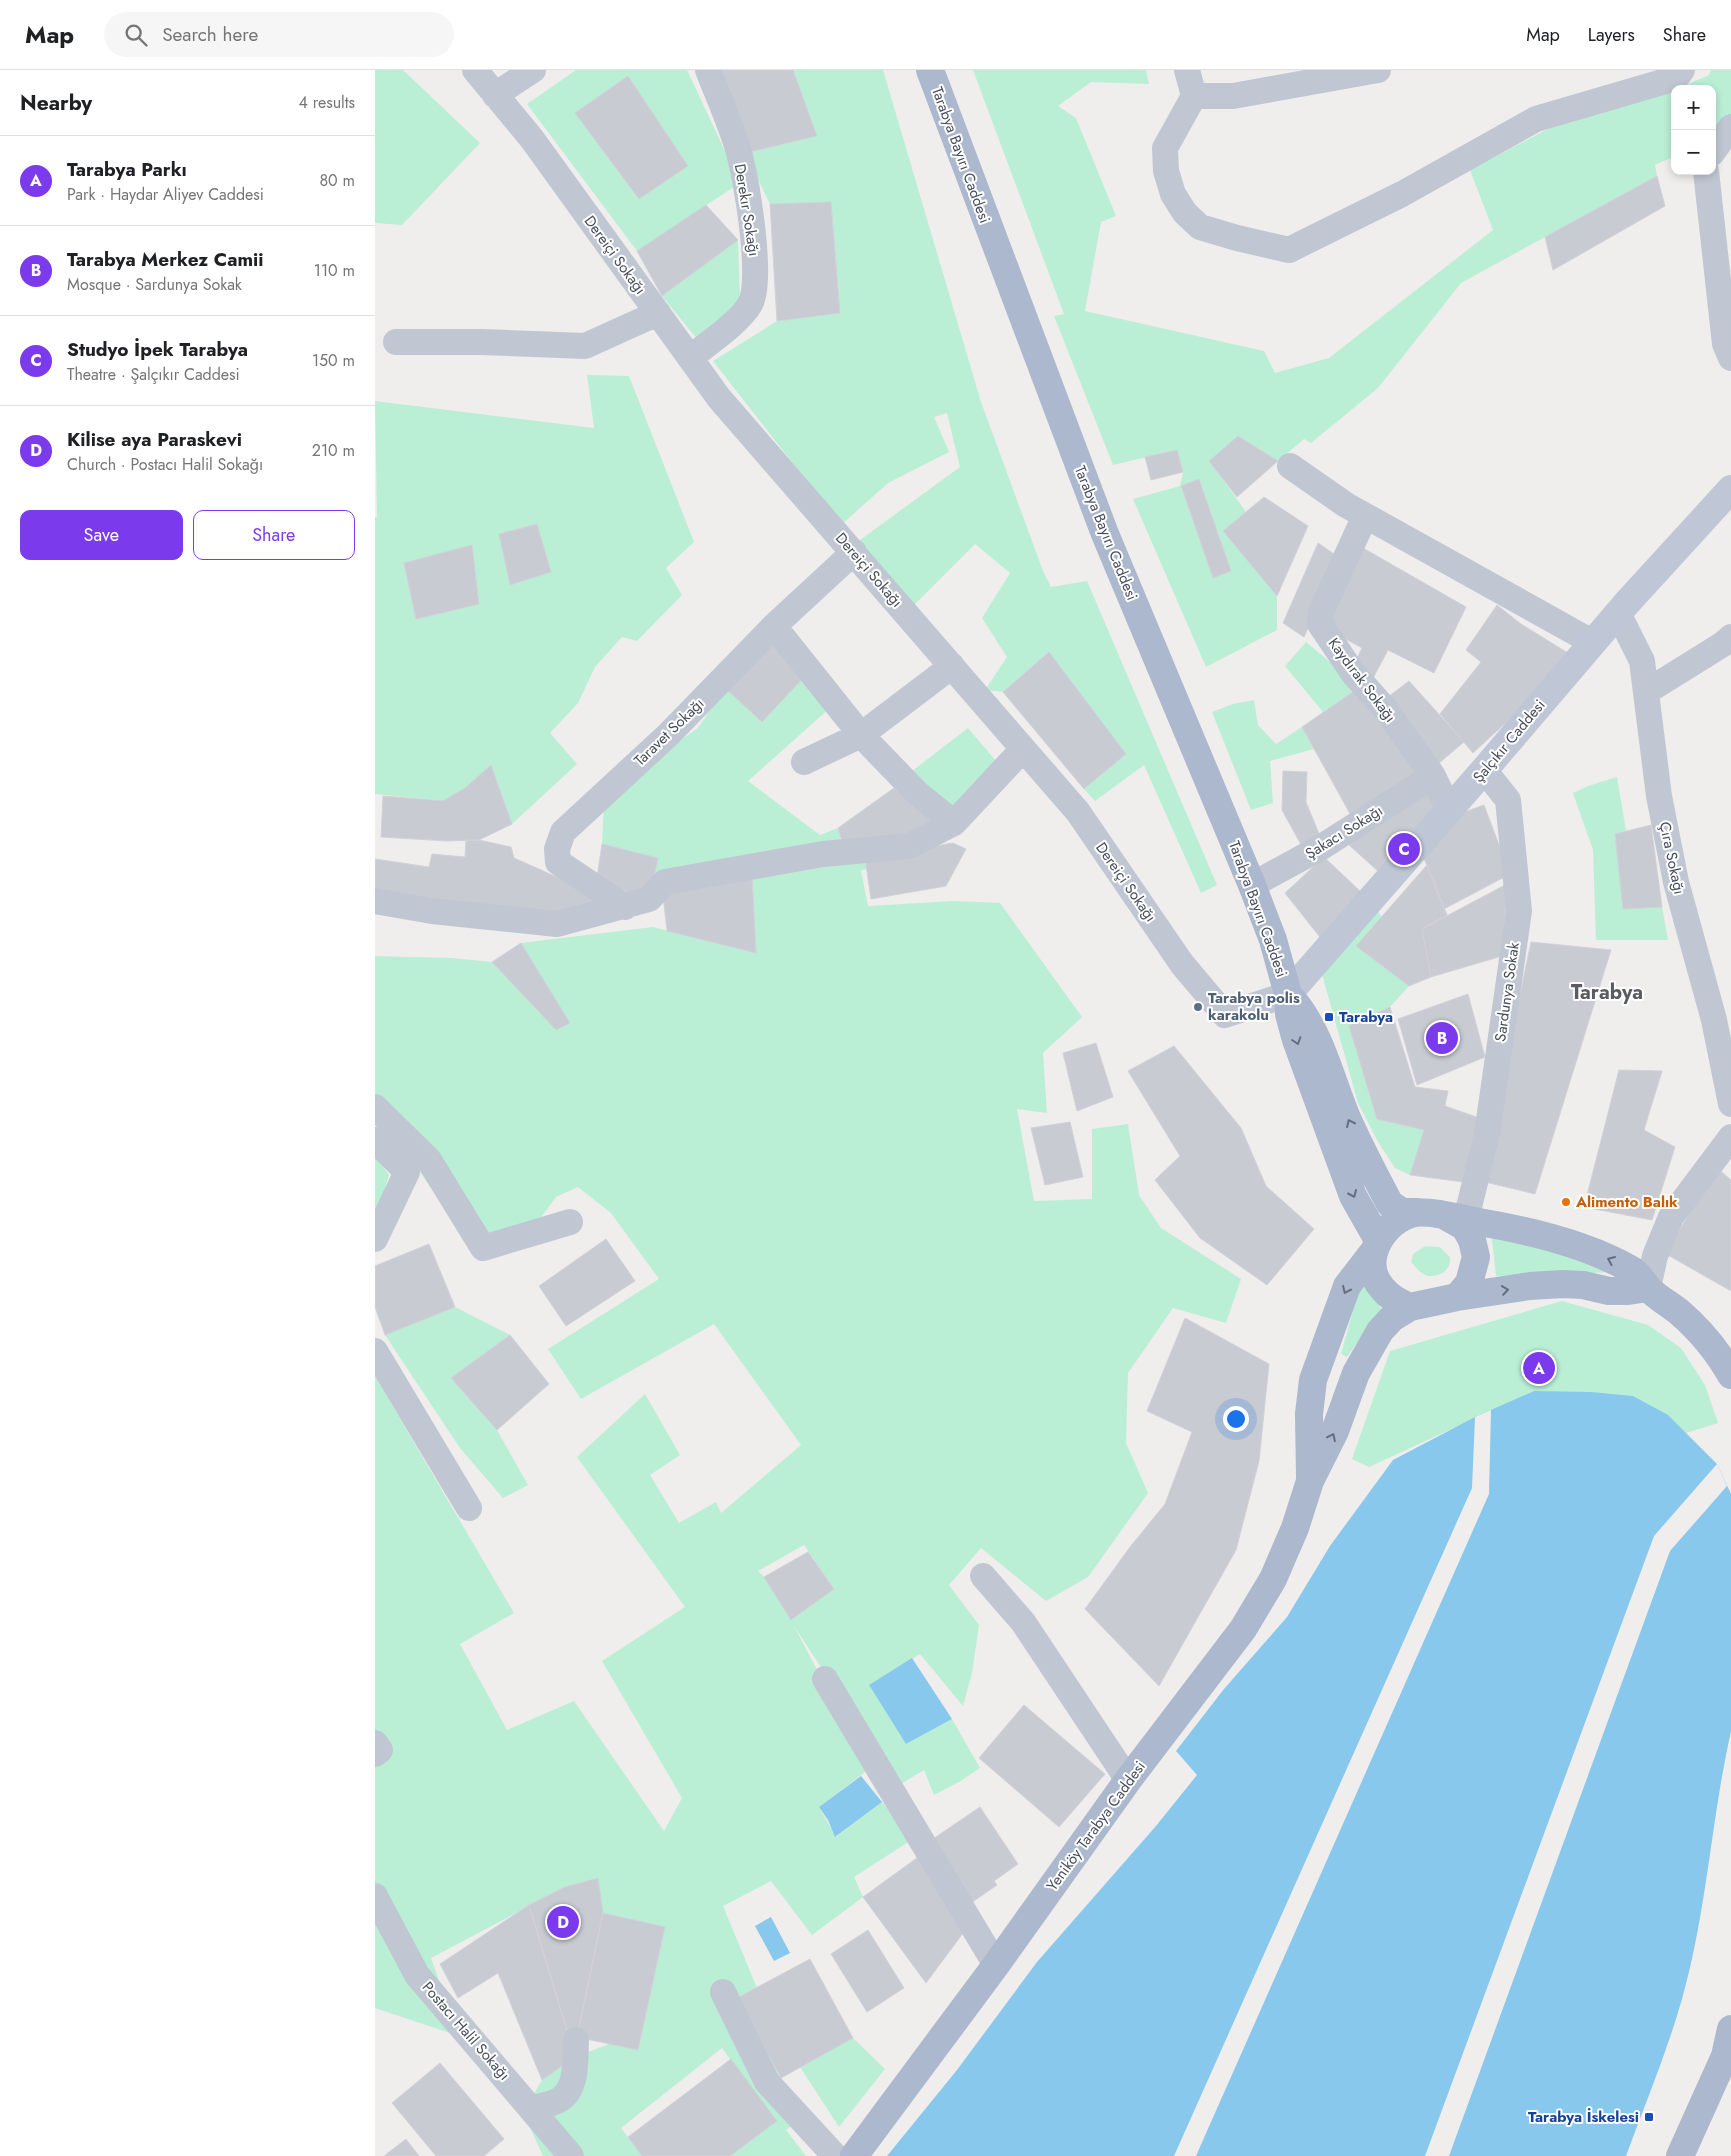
<!DOCTYPE html>
<html lang="en">
<head>
<meta charset="utf-8">
<style>
  body { margin:0; font-family:Jost,sans-serif; background:#f6f6f6; color:#202124 }
  .controls { position:absolute; right:15px; top:15px; display:grid; overflow:hidden; border-radius:10px; box-shadow:0 2px 8px #0003 }
  .controls button { width:45px; height:45px; display:grid; place-items:center; padding:0; border:0; border-bottom:1px solid #e0e0e0; background:#fff; color:#202124; font:25px sans-serif }
  .you { position:absolute; left:860px; top:1348px; width:18px; height:18px; margin:-12px; border:4px solid #fff; border-radius:50%; background:#1a73e8; box-shadow:0 0 0 8px #1a73e833 }
  .badge { display:grid; place-items:center; width:32px; height:32px; border-radius:50%; background:#7c3aed; color:#fff; font-size:16px; font-weight:700 }
  .pin { position:absolute; translate:-50% -50%; border:2px solid #fff; box-shadow:0 1px 5px #0006 }
  .list { margin:0; padding:0; list-style:none }
  h2 { display:flex; justify-content:space-between; align-items:center; height:65px; margin:0; padding:0 20px; font-size:21px }
  h2 small { font-size:16px; font-weight:400; color:#757577 }
  .list li { display:grid; grid-template-columns:32px 1fr auto; gap:15px; align-items:center; box-sizing:border-box; height:90px; padding:0 20px; border-top:1px solid #e0e0e0 }
  .list b { display:block; font-size:19px; white-space:nowrap }
  .list p { margin:0; font-size:16px; white-space:nowrap; color:#757577 }
  .list em { font-size:16px; font-style:normal; color:#757577 }
  .actions { display:flex; gap:10px; padding:15px 20px }
  .actions a { flex:1; padding:11px 0; border:1px solid #7c3aed; border-radius:10px; text-align:center; font-size:18px; color:#7c3aed }
  .actions .main { background:#7c3aed; color:#fff }
  .icon { flex:none; width:28px; height:28px; fill:none; stroke:currentColor; stroke-width:2; stroke-linecap:round; stroke-linejoin:round }
  .map { position:relative; flex:none; width:1356px; height:2086px; overflow:hidden }
  header { display:flex; align-items:center; gap:30px; box-sizing:border-box; height:70px; padding:0 25px; background:#fff; border-bottom:1px solid #e0e0e0 }
  header strong { font-size:24px }
  nav { display:flex; gap:28px; margin-inline-start:auto; font-size:18px }
  .search { width:350px; height:45px; background:#f6f6f6; display:flex; align-items:center; gap:12px; box-sizing:border-box; padding:0 18px; border-radius:28px; color:#757577; font-size:19px }
  main { display:flex }
  aside { flex:1; background:#fff }
  .map>svg:first-child { display:block }
</style>
</head>
<body>
<header>
<strong>Map</strong>
<div class="search"><svg class="icon" aria-label="search" viewBox="0 0 24 24"><circle cx="10" cy="10" r="6"/><path d="M15 15l6 6"/></svg>Search here</div>
<nav><a>Map</a><a>Layers</a><a>Share</a></nav>
</header>
<main>
<aside>
<h2>Nearby<small>4 results</small></h2>
<ul class="list">
<li><span class="badge">A</span><div><b>Tarabya Parkı</b><p>Park · Haydar Aliyev Caddesi</p></div><em>80 m</em></li>
<li><span class="badge">B</span><div><b>Tarabya Merkez Camii</b><p>Mosque · Sardunya Sokak</p></div><em>110 m</em></li>
<li><span class="badge">C</span><div><b>Studyo İpek Tarabya</b><p>Theatre · Şalçıkır Caddesi</p></div><em>150 m</em></li>
<li><span class="badge">D</span><div><b>Kilise aya Paraskevi</b><p>Church · Postacı Halil Sokağı</p></div><em>210 m</em></li>
</ul>
<div class="actions"><a class="main">Save</a><a>Share</a></div>
</aside>
<div class="map">
<svg width="1356" height="2086" viewBox="0 0 1356 2086">
  <rect width="100%" height="100%" fill="#f0eded"/>
  <!-- green -->
  <path fill="#baefd6" fill-rule="evenodd" d="M 0,0 L 28,0 L 105,73 L 27,155 L 0,153 Z
    M 201,0 L 312,0 L 365,113 L 262,181 L 152,34 ZM 253,6 L 313,96 L 264,129 L 200,43 Z
    M 418,0 L 508,0 L 606,332 L 668,501 L 676,517 L 712,511 L 842,815 L 826,823 L 769,695 L 720,731 L 709,719 L 751,684 L 674,583 L 628,622 L 610,620 L 632,587 L 607,548 L 635,503 L 600,474 L 537,537 L 485,470 L 585,397 L 572,343 L 559,347 L 574,382 L 513,413 L 466,455 L 338,291 L 402,251 L 465,243 L 456,132 L 395,134 L 370,83 L 442,66 Z
    M 598,0 L 771,0 L 774,14 L 716,12 L 683,36 L 701,48 L 741,146 L 726,152 L 710,241 L 889,281 L 900,303 L 954,288 L 1118,160 L 1095,100 L 1173,59 L 1300,20 L 1300,86 L 1280,95 L 1282,106 L 1086,213 L 1003,318 L 936,373 L 929,369 L 903,391 L 863,366 L 835,391 L 871,442 L 848,461 L 902,526 L 902,560 L 831,597 L 758,429 L 805,416 L 808,402 L 802,380 L 738,395 L 679,246 L 689,244 ZM 824,409 L 856,501 L 838,508 L 806,417 Z
    M 1336,0 L 1356,0 L 1356,64 L 1337,71 L 1337,19 L 1302,19 L 1334,5 Z
    M 363,170 L 365,231 L 332,281 L 287,226 Z
    M 212,305 L 254,306 L 319,472 L 291,498 L 307,525 L 262,571 L 247,567 L 220,597 L 203,633 L 175,663 L 202,694 L 137,754 L 116,695 L 90,718 L 68,731 L 0,724 L 0,448 L 2,447 L 0,331 L 219,358 ZM 161,454 L 176,502 L 135,515 L 124,464 ZM 97,476 L 104,533 L 41,548 L 29,493 Z
    M 931,572 L 985,617 L 948,642 L 910,596 Z
    M 431,605 L 456,637 L 373,711 L 445,765 L 463,758 L 471,783 L 490,788 L 492,799 L 486,800 L 493,836 L 578,831 L 625,833 L 707,947 L 668,983 L 672,1043 L 642,1039 L 659,1131 L 717,1129 L 717,1059 L 753,1054 L 764,1125 L 786,1158 L 866,1209 L 851,1253 L 798,1238 L 753,1303 L 751,1373 L 773,1423 L 713,1507 L 671,1531 L 606,1478 L 574,1515 L 604,1555 L 597,1603 L 588,1636 L 545,1584 L 494,1615 L 531,1674 L 577,1649 L 605,1698 L 584,1712 L 559,1725 L 549,1700 L 521,1717 L 493,1669 L 419,1556 L 494,1699 L 444,1737 L 461,1767 L 507,1732 L 538,1769 L 479,1807 L 488,1827 L 437,1865 L 396,1811 L 348,1836 L 382,1918 L 406,2008 L 424,2050 L 411,2060 L 431,2086 L 355,2086 L 401,2051 L 347,1978 L 246,2058 L 267,2086 L 168,2086 L 148,2042 L 167,2010 L 200,1987 L 234,1974 L 263,1980 L 290,1857 L 228,1843 L 222,1808 L 190,1817 L 56,1888 L 84,1966 L 0,1938 L 0,1306 L 139,1543 L 85,1574 L 132,1660 L 199,1631 L 289,1761 L 307,1728 L 227,1591 L 310,1537 L 202,1387 L 270,1324 L 305,1385 L 275,1405 L 304,1453 L 341,1432 L 346,1443 L 426,1375 L 339,1254 L 206,1329 L 173,1279 L 284,1209 L 236,1143 L 203,1117 L 181,1127 L 164,1150 L 96,1178 L 29,1078 L 0,1052 L 0,886 L 77,888 L 117,892 L 181,960 L 195,953 L 146,873 L 278,857 L 381,883 L 377,804 L 278,812 L 283,788 L 227,774 L 229,734 L 288,682 L 323,658 L 350,618 L 387,652 ZM 429,1475 L 459,1519 L 417,1550 L 389,1507 L 383,1501 Z
    M 879,630 L 883,655 L 901,674 L 927,657 L 939,679 L 895,691 L 898,733 L 876,740 L 837,642 L 858,634 Z
    M 593,658 L 627,698 L 569,747 L 532,705 Z
    M 1242,707 L 1251,761 L 1240,764 L 1248,838 L 1287,837 L 1293,870 L 1221,870 L 1218,780 L 1198,723 L 1213,716 Z
    M 998,835 L 1007,847 L 981,876 L 1034,916 L 1015,937 L 974,957 L 1002,1049 L 1049,1060 L 1035,1105 L 1020,1098 L 1002,1070 L 983,1033 L 945,897 Z
    M 0,1085 L 14,1105 L 2,1146 L 0,1147 Z
    M 1116,1161 L 1246,1202 L 1121,1206 Z
    M 1050,1176 L 1065,1177 L 1075,1187 C 1076,1201 1065,1207 1052,1206 L 1044,1201 L 1036,1192 L 1038,1184 Z
    M 990,1209 L 1008,1242 L 990,1261 L 972,1287 L 966,1284 L 981,1230 Z
    M 1187,1231 L 1273,1255 L 1306,1278 L 1330,1315 L 1343,1353 L 1311,1363 L 1257,1326 L 1159,1321 L 994,1397 L 977,1389 L 1015,1281 Z
    M 80,1237 L 135,1265 L 76,1308 L 122,1360 L 153,1415 L 128,1428 L 85,1378 L 10,1265 Z
    M 478,1968 L 510,1999 L 464,2057 L 425,1997 Z"/>
  <!-- water -->
  <path fill="#87c8ec" d="M 1159,1321 L 1216,1322 L 1258,1326 L 1293,1345 L 1342,1394 L 1356,1424 L 1356,1661 C 1336,1750 1332,1841 1307,1929 C 1292,1982 1270,2034 1251,2086 L 512,2086 L 582,2000 L 662,1892 L 781,1756 L 822,1705 L 801,1681 L 849,1619 L 912,1547 L 955,1476 L 1018,1390 L 1100,1347 Z
    M 537,1588 L 577,1649 L 531,1674 L 494,1615 Z
    M 486,1706 L 507,1732 L 460,1767 L 453,1750 L 444,1737 Z
    M 396,1847 L 415,1883 L 399,1891 L 380,1856 Z"/>
  <!-- pier -->
  <path fill="#f0eded" d="M 1116,1340 L 1114,1424 L 821,2086 L 799,2086 L 1097,1418 L 1100,1347 Z
    M 1342,1394 L 1352,1416 L 1295,1481 L 1074,2086 L 1050,2086 L 1279,1466 Z"/>
  <!-- building -->
  <path fill="#c9cbd3" stroke="#d1d2d9" d="M 341,0 L 418,0 L 442,66 L 370,83 Z
    M 253,6 L 313,96 L 264,129 L 200,43 Z
    M 1282,106 L 1290,136 L 1178,200 L 1170,167 Z
    M 456,132 L 465,243 L 402,251 L 395,134 Z
    M 331,135 L 363,170 L 287,226 L 262,181 Z
    M 863,366 L 903,391 L 862,427 L 834,391 Z
    M 802,380 L 808,402 L 776,410 L 770,387 Z
    M 824,409 L 856,501 L 838,508 L 806,416 Z
    M 889,427 L 933,456 L 902,526 L 848,461 Z
    M 162,454 L 176,502 L 135,515 L 124,464 Z
    M 943,473 L 965,488 L 929,567 L 908,553 Z
    M 97,475 L 104,534 L 41,549 L 29,493 Z
    M 988,478 L 1091,537 L 1059,603 L 1013,580 L 996,612 L 977,599 L 987,578 L 949,557 Z
    M 1122,535 L 1146,554 L 1201,588 L 1098,683 L 1065,644 L 1106,592 L 1091,580 Z
    M 398,570 L 431,605 L 387,652 L 350,618 Z
    M 674,582 L 751,684 L 709,719 L 628,622 Z
    M 1034,611 L 1089,672 L 1057,699 L 1009,630 Z
    M 985,617 L 1049,703 L 979,751 L 927,657 Z
    M 116,695 L 137,754 L 104,770 L 72,771 L 6,767 L 8,726 L 68,731 L 90,718 Z
    M 908,701 L 932,702 L 931,732 L 947,771 L 930,782 L 907,740 Z
    M 519,718 L 571,762 L 471,783 L 463,758 Z
    M 1049,718 L 1066,735 L 1004,802 L 974,775 Z
    M 1109,735 L 1135,804 L 1069,839 L 1047,783 L 1078,746 Z
    M 1276,755 L 1287,837 L 1248,839 L 1240,764 Z
    M 91,770 L 104,770 L 136,777 L 139,788 L 191,811 L 230,840 L 182,851 L 0,830 L 0,789 L 54,797 L 57,784 L 90,787 Z
    M 578,773 L 591,779 L 571,816 L 496,829 L 490,788 Z
    M 227,774 L 283,788 L 275,827 L 221,814 Z
    M 949,787 L 986,822 L 948,871 L 910,823 Z
    M 1052,795 L 1072,845 L 1047,859 L 1056,907 L 1034,916 L 981,876 Z
    M 377,804 L 381,883 L 292,861 L 287,816 Z
    M 1130,815 L 1131,833 L 1127,886 L 1056,907 L 1047,859 Z
    M 1156,872 L 1236,880 L 1160,1124 L 1106,1111 Z
    M 146,873 L 195,953 L 181,960 L 117,892 Z
    M 1093,924 L 1110,987 L 1042,1015 L 1023,949 Z
    M 1015,937 L 1040,1017 L 1073,1021 L 1070,1036 L 1107,1049 L 1096,1113 L 1035,1105 L 1049,1060 L 1002,1049 L 974,956 Z
    M 721,973 L 738,1027 L 702,1041 L 688,983 Z
    M 799,976 L 866,1058 L 891,1116 L 939,1159 L 892,1215 L 825,1168 L 780,1110 L 805,1086 L 753,1001 Z
    M 1244,1000 L 1287,1001 L 1269,1060 L 1300,1077 L 1277,1150 L 1209,1137 Z
    M 695,1052 L 708,1107 L 670,1115 L 656,1058 Z
    M 1341,1097 L 1356,1110 L 1356,1221 L 1291,1184 Z
    M 231,1169 L 260,1211 L 191,1256 L 164,1216 Z
    M 54,1174 L 80,1237 L 10,1265 L 0,1237 L 0,1196 Z
    M 810,1248 L 894,1294 L 884,1391 L 861,1480 L 784,1616 L 710,1539 L 755,1477 L 790,1434 L 817,1362 L 772,1341 Z
    M 135,1265 L 174,1314 L 122,1360 L 76,1308 Z
    M 433,1482 L 459,1519 L 416,1550 L 389,1507 Z
    M 649,1635 L 730,1704 L 684,1757 L 604,1688 Z
    M 605,1737 L 643,1794 L 619,1811 L 622,1815 L 593,1835 L 552,1773 Z
    M 546,1785 L 594,1855 L 551,1913 L 488,1827 Z
    M 223,1808 L 228,1843 L 202,1967 L 194,1967 L 154,1835 L 190,1817 Z
    M 154,1835 L 200,1987 L 167,2010 L 123,1903 L 83,1928 L 65,1894 Z
    M 228,1843 L 290,1857 L 263,1980 L 202,1967 Z
    M 493,1860 L 529,1918 L 492,1942 L 456,1884 Z
    M 435,1889 L 478,1968 L 406,2008 L 362,1928 Z
    M 356,1989 L 402,2051 L 355,2086 L 267,2086 L 253,2067 Z
    M 65,1993 L 129,2069 L 109,2086 L 61,2086 L 17,2033 Z
    M 31,2069 L 44,2086 L 9,2086 Z"/>
  <g fill="none" stroke-linecap="round" stroke-linejoin="round">
    <!-- street -->
    <path stroke="#c0c7d3" stroke-width="26" d="M 100,0 L 157,69 L 344,328 L 703,742 L 807,894 L 850,945 L 913,924
      M 812,0 L 819,26 L 858,26 L 1003,0
      M 120,25 L 158,0
      M 819,26 L 790,78 L 791,101 L 798,124 L 810,143 L 825,157 L 862,168 L 914,180 L 1027,124 L 1161,49 L 1301,8 L 1307,0
      M 1337,83 L 1356,57
      M 1331,101 L 1350,274 L 1356,288
      M 21,272 L 106,272 L 210,276 L 283,243
      M 315,288 C 332,274 365,252 375,234 C 389,210 371,107 363,79 C 355,52 343,26 333,0
      M 915,396 L 971,435 L 1217,572
      M 990,446 L 946,542 L 945,554 L 978,603 L 1011,640 L 1058,706 L 1074,740
      M 1243,543 L 1267,591 L 1284,726 L 1301,812 L 1339,950 L 1356,1034
      M 399,556 L 486,665 L 542,723 L 579,753
      M 1271,622 L 1348,574 L 1356,567
      M 429,692 L 486,665 L 577,596
      M 877,815 L 945,778 L 1058,706
      M 0,831 L 57,841 L 182,854 L 274,829 L 290,812 L 448,784 L 534,776 L 579,753 L 648,679
      M 250,837 L 183,792 L 182,779 L 188,762 L 293,665 L 399,556 L 479,482
      M 0,1037 L 54,1090 L 108,1178 L 195,1152
      M 0,1070 L 32,1102 L 0,1169
      M 1091,1149 L 1112,1064 L 1144,841 L 1133,730 L 1109,700
      M 1273,1218 L 1280,1186 L 1296,1147 L 1356,1067
      M 0,1281 L 94,1438
      M 608,1506 L 648,1552 L 753,1710
      M 450,1609 L 621,1895
      M 0,1673 L 5,1680 L 0,1684
      M 0,1826 L 42,1905 L 196,2086
      M 348,1922 L 392,2012 L 460,2086
      M 157,2038 C 166,2036 177,2034 184,2030 C 203,2019 200,1989 201,1970"/>
    <!-- secondary -->
    <path stroke="#bfc7d7" stroke-width="28" d="M 913,924 L 1109,700 L 1250,535 L 1356,419"/>
    <!-- primary -->
    <path stroke="#acb8cd" stroke-width="28" d="M 555,0 L 730,464 L 877,815 L 898,870 L 913,924 L 914,944 L 921,970 L 978,1126 L 1003,1170
      M 918,930 C 946,964 955,1007 972,1048 C 985,1077 1000,1106 1015,1134 L 1027,1142 L 1042,1142
      M 1072,1147 L 1090,1157 L 1097,1170 L 1101,1187 L 1094,1213 L 1082,1227
      M 1035,1237 C 1024,1232 1015,1228 1007,1218 C 983,1191 1009,1149 1040,1143 C 1056,1140 1086,1149 1104,1152 C 1151,1160 1213,1175 1255,1199 C 1264,1204 1267,1211 1273,1218 C 1281,1227 1294,1234 1303,1241 C 1324,1259 1342,1280 1356,1305
      M 935,1407 L 934,1344 L 938,1310 L 972,1216 L 999,1181
      M 479,2086 L 621,1895 L 753,1710 L 868,1559 L 898,1509 L 920,1458 L 935,1411 L 960,1361 L 981,1303 L 1005,1261 L 1017,1248 L 1035,1237 L 1082,1227 L 1155,1216 L 1188,1214 L 1208,1215 L 1234,1221 L 1253,1221 L 1273,1218
      M 1305,2086 L 1350,1986 L 1356,1959"/>
  </g>
  <!-- one-way arrows -->
  <defs><path id="oneway-chevron" d="M-2-3.5L2.5 0L-2 3.5" fill="none" stroke-width="1.6" stroke-linecap="round" stroke-linejoin="round" transform="scale(1.25)"/></defs>
  <g stroke="#646d7d">
    <use href="#oneway-chevron" transform="translate(922 971) rotate(72)"/>
    <use href="#oneway-chevron" transform="translate(975 1053) rotate(-115)"/>
    <use href="#oneway-chevron" transform="translate(978 1124) rotate(66)"/>
    <use href="#oneway-chevron" transform="translate(1236 1190) rotate(-156)"/>
    <use href="#oneway-chevron" transform="translate(971 1220) rotate(115)"/>
    <use href="#oneway-chevron" transform="translate(1130 1220) rotate(-9)"/>
    <use href="#oneway-chevron" transform="translate(957 1367) rotate(-64)"/>
  </g>
  <!-- markers -->
  <circle fill="#5c6f8a" stroke="#fff" stroke-width="2" cx="823" cy="937" r="5"/>
  <g fill="#1a4fb4" stroke="#fff" stroke-width="2">
    <rect x="949" y="942" width="10" height="10" rx="2.5"/>
    <rect x="1269" y="2042" width="10" height="10" rx="2.5"/>
  </g>
  <circle fill="#e8710a" stroke="#fff" stroke-width="2" cx="1191" cy="1132" r="5"/>
  <g text-anchor="middle" dominant-baseline="central" stroke-width="4" stroke-linejoin="round" paint-order="stroke">
    <!-- street labels -->
    <g font-size="15" fill="#454d5b" stroke="#fff">
      <text transform="translate(586 85) rotate(70)">Tarabya Bayırı Caddesi</text>
      <text transform="translate(372 140) rotate(81)">Derekır Sokağı</text>
      <text transform="translate(240 185) rotate(54)">Dereiçi Sokağı</text>
      <text transform="translate(731 463) rotate(68)">Tarabya Bayırı Caddesi</text>
      <text transform="translate(494 500) rotate(49)">Dereiçi Sokağı</text>
      <text transform="translate(987 610) rotate(53)">Kaydırak Sokağı</text>
      <text transform="translate(294 662) rotate(-44)">Taravet Sokağı</text>
      <text transform="translate(1134 671) rotate(-50)">Şalçıkır Caddesi</text>
      <text transform="translate(969 762) rotate(-32)">Şakacı Sokağı</text>
      <text transform="translate(1297 788) rotate(78)">Çıra Sokağı</text>
      <text transform="translate(751 812) rotate(55)">Dereiçi Sokağı</text>
      <text transform="translate(883 839) rotate(70)">Tarabya Bayırı Caddesi</text>
      <text transform="translate(1132 922) rotate(-82)">Sardunya Sokak</text>
      <text transform="translate(721 1756) rotate(-54)">Yeniköy Tarabya Caddesi</text>
      <text transform="translate(91 1961) rotate(49)">Postacı Halil Sokağı</text>
    </g>
    <!-- service labels -->
    <g font-size="15" font-weight="bold" fill="#4e5e75" stroke="#fff" text-anchor="start">
      <text x="833" y="928">Tarabya polis<tspan x="833" dy="17">karakolu</tspan></text>
    </g>
    <!-- transit labels -->
    <g font-size="15" font-weight="bold" fill="#164399" stroke="#fff" text-anchor="start">
      <text x="964" y="947">Tarabya</text>
      <text x="1264" y="2047" text-anchor="end">Tarabya İskelesi</text>
    </g>
    <!-- food labels -->
    <g font-size="15" font-weight="bold" fill="#c56008" stroke="#fff" text-anchor="start">
      <text x="1201" y="1132">Alimento Balık</text>
    </g>
    <!-- district labels -->
    <g font-size="20" font-weight="bold" fill="#5a5c62" stroke="#fff">
      <text x="1232" y="922">Tarabya</text>
    </g>
  </g>
</svg>
<div class="controls">
<button>+</button>
<button>−</button>
</div>
<div class="you"></div>
<div class="pin badge" style="left:1164px;top:1298px">A</div>
<div class="pin badge" style="left:1067px;top:968px">B</div>
<div class="pin badge" style="left:1029px;top:779px">C</div>
<div class="pin badge" style="left:188px;top:1852px">D</div>
</div>
</main>
</body>
</html>
